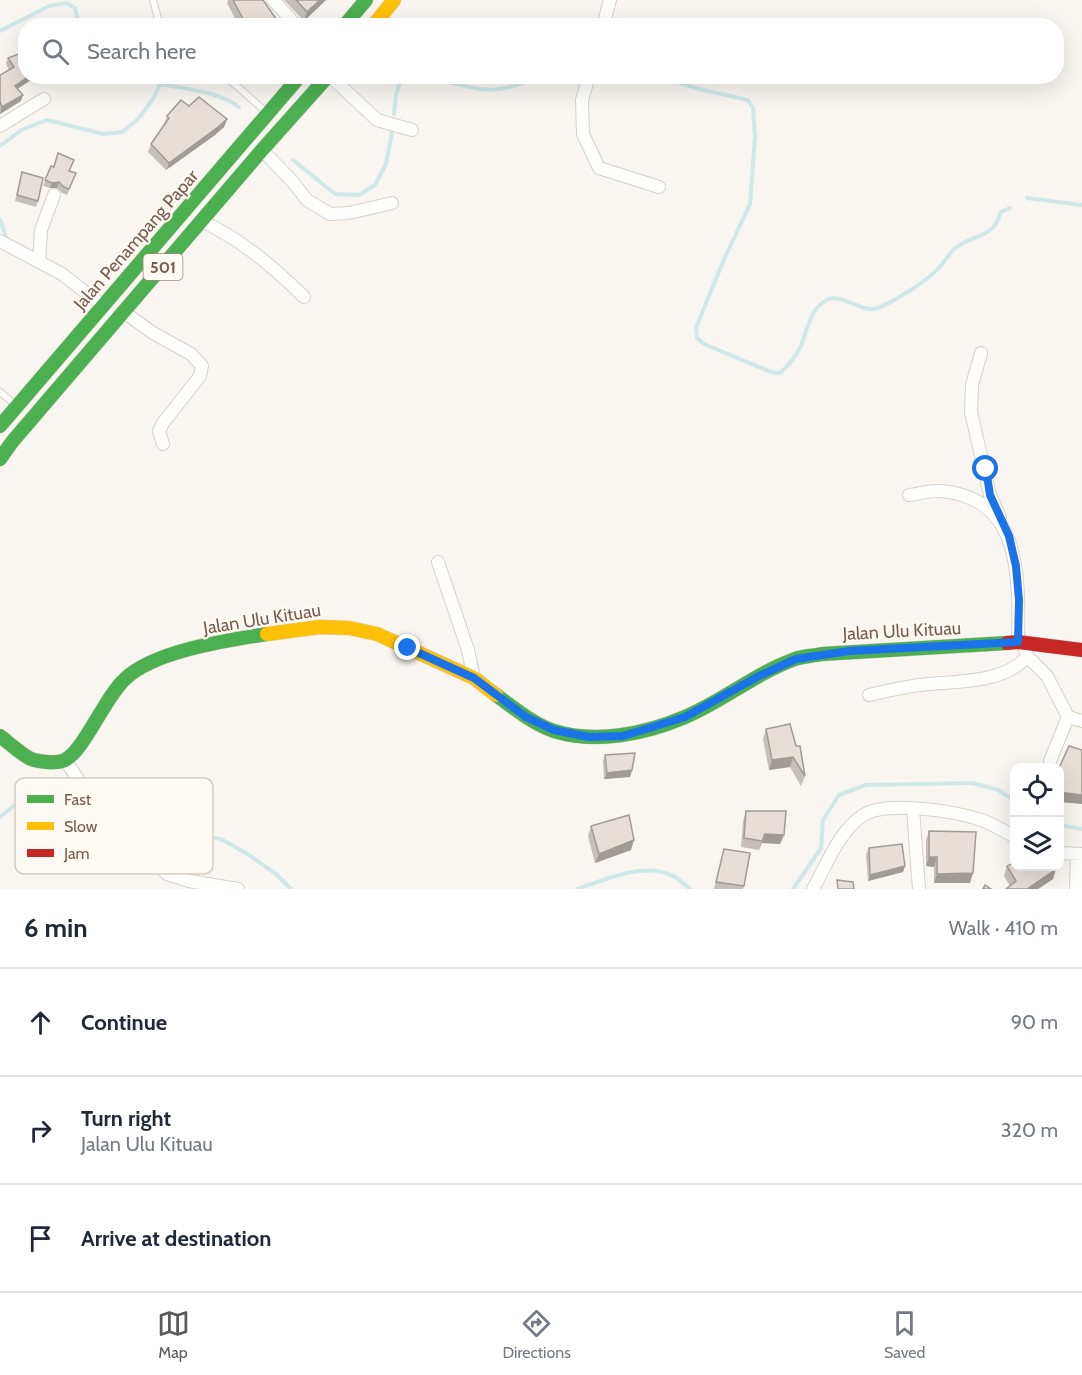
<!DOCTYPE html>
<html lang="en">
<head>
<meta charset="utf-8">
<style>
  body { margin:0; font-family:Cabin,sans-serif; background:#f2f2f3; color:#1f2937 }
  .controls { position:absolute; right:18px; bottom:18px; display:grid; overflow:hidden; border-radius:12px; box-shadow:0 6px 24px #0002 }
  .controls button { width:54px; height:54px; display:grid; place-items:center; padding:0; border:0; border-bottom:2px solid #e0e1e3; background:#fff; color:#1f2937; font:30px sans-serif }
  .stop { position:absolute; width:18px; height:18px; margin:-14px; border:4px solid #1a73e8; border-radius:50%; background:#fff }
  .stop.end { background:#1a73e8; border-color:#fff; box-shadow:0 2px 6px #0008 }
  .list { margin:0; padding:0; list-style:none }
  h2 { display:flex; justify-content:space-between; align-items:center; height:78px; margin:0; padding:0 24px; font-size:26px }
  h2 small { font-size:20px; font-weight:400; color:#747a83 }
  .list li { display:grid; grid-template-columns:39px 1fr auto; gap:18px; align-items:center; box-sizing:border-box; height:108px; padding:0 24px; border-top:2px solid #e0e1e3 }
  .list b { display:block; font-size:22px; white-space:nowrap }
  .list p { margin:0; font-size:20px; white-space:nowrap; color:#747a83 }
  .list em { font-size:20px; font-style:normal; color:#747a83 }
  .icon { flex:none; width:33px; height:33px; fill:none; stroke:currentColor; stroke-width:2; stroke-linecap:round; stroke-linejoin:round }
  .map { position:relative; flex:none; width:1082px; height:889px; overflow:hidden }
  .search { position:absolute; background:#fff; box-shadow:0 6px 24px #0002; left:18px; right:18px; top:18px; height:66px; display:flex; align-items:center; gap:15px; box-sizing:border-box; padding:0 21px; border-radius:24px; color:#747a83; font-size:22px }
  .sheet { height:402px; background:#fff }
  nav { display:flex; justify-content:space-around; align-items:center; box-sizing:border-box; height:84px; border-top:2px solid #e0e1e3; background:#fff; font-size:16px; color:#747a83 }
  nav a { display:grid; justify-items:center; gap:3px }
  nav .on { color:#5c585b }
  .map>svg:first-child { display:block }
</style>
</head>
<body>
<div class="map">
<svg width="1082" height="889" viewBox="0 0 1082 889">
  <rect width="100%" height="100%" fill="#f9f5f0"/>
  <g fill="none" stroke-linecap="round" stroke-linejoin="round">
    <!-- stream -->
    <path stroke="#d0e8ea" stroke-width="4" d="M 0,31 L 49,6 L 67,3 L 75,8 L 79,26
      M 425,76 C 472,86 490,101 538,76
      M 660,76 L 695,88 L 748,100 L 753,108 L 755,137 L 750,204 L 722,264 L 696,328 L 697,338 L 704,344 L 771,372 L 780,373 C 788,366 795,357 800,348 C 806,334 809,313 822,303 C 840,288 859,314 878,308 C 895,301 927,281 939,268 C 945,262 948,255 953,250 C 971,233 993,241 1001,212 L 1010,208
      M 160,84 C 185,89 217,91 239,107
      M 394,114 L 396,94 L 401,80 L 411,76
      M 0,146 L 23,129 L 47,120 L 103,134 L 122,132 L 138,119 L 153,99 L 160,84 L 156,76
      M 293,160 L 335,194 L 359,195 L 375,185 L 386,164 L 392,133
      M 1027,198 L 1082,205
      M 0,219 L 6,237
      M 0,817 C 11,809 29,791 41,788 C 73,778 72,826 95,841 C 109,850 123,850 139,849
      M 1060,825 L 1082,829
      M 147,849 L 153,849 L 191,834 L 221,839 L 246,853 L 276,874 L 291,889
      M 577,889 C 604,880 643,862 671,875 C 677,877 684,884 690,889
      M 793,889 L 821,848 L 823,820 L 839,795 L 866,785 L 972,783 L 998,790 L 1014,800"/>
    <defs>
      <path id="lane" d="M 153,0 L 160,26
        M 224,76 L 238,87 L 265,111
        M 0,392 L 16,405"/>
      <path id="street" d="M 273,0 L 297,26
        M 603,26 L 610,0
        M 330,76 L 377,120 L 412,130
        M 589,76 L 582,100 L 583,134 L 599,168 L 659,187
        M 0,126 L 44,99
        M 262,150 L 292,181 L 307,200 L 330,214 L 349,213 L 392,203
        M 202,221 C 243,241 271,265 304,297
        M 0,241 L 62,274 L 103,306
        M 39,262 L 41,230 L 54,195
        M 124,312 L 153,333 L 191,354 L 202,366 L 200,376 L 163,423 L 159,431 L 163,444
        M 981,353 L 972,385 L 971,412 L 990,495 L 1000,517
        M 909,495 C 919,494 930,490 941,491 C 1023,498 1019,580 1018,642
        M 438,562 L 468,650 L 474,678
        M 1025,650 L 1027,656 L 1047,676 L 1068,717 L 1050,761
        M 869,695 C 886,691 903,687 920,685 C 952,681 1006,684 1027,656
        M 1068,717 L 1082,721
        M 65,760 L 88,794 L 167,874 L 189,881 L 238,889
        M 913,809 L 919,889
        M 1060,853 L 1082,854
        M 813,889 C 827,864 838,833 862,816 C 885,800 955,811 981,820 C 993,824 1003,831 1014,836
        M 1076,889 L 1077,855"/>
      <path id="fast" d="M 344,26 L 366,0
        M 0,426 L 300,76
        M 0,459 L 12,442 L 262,150 L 328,76
        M 496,695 C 514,708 533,724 554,731 C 596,744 645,734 685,717 C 723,701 756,673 795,659 C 803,656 813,656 822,654 L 1007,643
        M 0,736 C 9,743 19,752 29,758 C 37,762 57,764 65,760 C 85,749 105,697 125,679 C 154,651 228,640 267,634"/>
      <path id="slow" d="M 373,26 L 394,0
        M 267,634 L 320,627 L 349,628 L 377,634 L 474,678 L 496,695"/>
      <path id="jam" d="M 1007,643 L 1018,642 L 1082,650"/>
    </defs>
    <!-- lane casing -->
    <use href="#lane" stroke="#d7d1cb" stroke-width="8"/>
    <!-- street casing -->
    <use href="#street" stroke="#d7d1cb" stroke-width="14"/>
    <!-- fast casing -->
    <use href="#fast" stroke="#d9d2cb" stroke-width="15"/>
    <!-- slow casing -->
    <use href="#slow" stroke="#d9d2cb" stroke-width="15"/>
    <!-- jam casing -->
    <use href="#jam" stroke="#d9d2cb" stroke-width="15"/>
    <!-- lane -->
    <use href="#lane" stroke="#fefefd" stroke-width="6"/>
    <!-- street -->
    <use href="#street" stroke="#fefefd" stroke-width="12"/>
    <!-- fast -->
    <use href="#fast" stroke="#4caf50" stroke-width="14"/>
    <!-- slow -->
    <use href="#slow" stroke="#ffc107" stroke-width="14"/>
    <!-- jam -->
    <use href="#jam" stroke="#c62828" stroke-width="14"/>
  </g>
  <!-- wall -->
  <path fill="#c6bfb9" d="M 228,0 L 263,0 L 281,26 L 239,26 L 227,3 Z
    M 284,0 L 326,0 L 304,21 Z
    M 26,51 L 18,89 L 21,101 L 0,114 L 0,75 L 9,70 L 6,64 L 8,58 Z
    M 189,106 L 227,119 L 224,127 L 215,135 L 166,170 L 148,152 L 151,144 L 164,124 L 167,116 Z
    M 58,153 L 69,171 L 76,173 L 67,195 L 62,193 L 57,188 L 50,188 L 43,186 L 51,166 L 54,167 Z
    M 22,172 L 38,201 L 36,207 L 15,201 Z
    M 790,724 L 805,776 L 801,786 L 790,767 L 769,770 L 763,739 L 766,729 Z
    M 605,755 L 632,770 L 630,777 L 604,779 L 603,761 Z
    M 746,811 L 784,835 L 780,844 L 762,843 L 759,850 L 741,847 L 743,821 Z
    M 591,826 L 631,850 L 595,863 L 588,836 Z
    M 929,831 L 970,883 L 934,883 L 934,867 L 926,866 L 926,840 Z
    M 869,848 L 905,866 L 903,872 L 868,881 L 866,854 Z
    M 724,849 L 744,886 L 743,889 L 714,889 L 721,859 Z
    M 1007,866 L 1056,869 L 1053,879 L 1038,889 L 1006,889 L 1010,886 L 1004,876 Z"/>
  <!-- shaded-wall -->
  <path fill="#a19b96" d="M 320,0 L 326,0 L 304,21 L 307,12 Z
    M 29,76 L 37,76 L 13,92 L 15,86 Z
    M 23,95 L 21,101 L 0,114 L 2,107 Z
    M 227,119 L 224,127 L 215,135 L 166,170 L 169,163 Z
    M 59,182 L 57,188 L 50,188 L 52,183 Z
    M 793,757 L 790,767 L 769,770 L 772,760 Z
    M 632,770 L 630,777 L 604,779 L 607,773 Z
    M 1059,792 L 1082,795 L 1082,804 L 1059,802 Z
    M 765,834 L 784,835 L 780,844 L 762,843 L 759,850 Z
    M 634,840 L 631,850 L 595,863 L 599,854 Z
    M 929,857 L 937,857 L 934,867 L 926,866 Z
    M 905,866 L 903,872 L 868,881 L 870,875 Z
    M 1056,869 L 1053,879 L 1038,889 L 1027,889 Z
    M 973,873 L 970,883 L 934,883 L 937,874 Z"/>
  <!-- building -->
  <path fill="#e6ded7" stroke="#a19b96" stroke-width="1.5" d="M 233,0 L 263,0 L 281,26 L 247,26 Z
    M 296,0 L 320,0 L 307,12 Z
    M 26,51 L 26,76 L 29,76 L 15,86 L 23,95 L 2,107 L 0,101 L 0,75 L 14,67 L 8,58 Z
    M 199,97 L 227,119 L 218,127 L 169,163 L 151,144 L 169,118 L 167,116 L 181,100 L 189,106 Z
    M 58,153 L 74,160 L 69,171 L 76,173 L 69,189 L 64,187 L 59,182 L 52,183 L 45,180 L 51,166 L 54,167 Z
    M 22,172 L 43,178 L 38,201 L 17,195 Z
    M 790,724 L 796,746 L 800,746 L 805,776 L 793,757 L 772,760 L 766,729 Z
    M 1069,746 L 1082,750 L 1082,795 L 1059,792 L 1059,768 Z
    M 635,753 L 632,770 L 607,773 L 605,755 Z
    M 746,811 L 786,811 L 784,835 L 765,834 L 762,841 L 744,838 Z
    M 629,815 L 634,840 L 599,854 L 591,826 Z
    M 929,831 L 976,832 L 973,873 L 937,874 L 937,857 L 929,857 Z
    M 902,844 L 905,866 L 870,875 L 869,848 Z
    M 724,849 L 750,853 L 744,886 L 716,882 Z
    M 1014,863 L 1014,867 L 1055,867 L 1056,869 L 1027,889 L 1006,889 L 1016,881 L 1007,866 Z
    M 837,880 L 853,882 L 854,889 L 838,889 Z
    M 985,885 L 991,889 L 983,889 Z"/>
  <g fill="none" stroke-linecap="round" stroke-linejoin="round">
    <!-- route -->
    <path stroke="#1a73e8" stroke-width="8" d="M 408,648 L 474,678 L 526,717 L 554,730 L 589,737 L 623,736 L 685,717 L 759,676 L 796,659 L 849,651 L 1018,642 L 1019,600 L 1016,566 L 1009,536 L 990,495 L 986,469"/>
  </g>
  <g text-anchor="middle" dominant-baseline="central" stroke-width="4.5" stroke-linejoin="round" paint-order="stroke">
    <!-- shield labels -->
    <rect fill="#fffaf3" stroke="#a28b7f" stroke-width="1.5" x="143.5" y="254" width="39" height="26" rx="4.5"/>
    <g font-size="16" font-weight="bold" fill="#7a5c4d">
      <text x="163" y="267">501</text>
    </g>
    <!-- street labels -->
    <g font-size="18" fill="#7a5c4d" stroke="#fffaf3">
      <text transform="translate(136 240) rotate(-49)">Jalan Penampang Papar</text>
      <text transform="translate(262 619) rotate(-9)">Jalan Ulu Kituau</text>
      <text transform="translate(902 631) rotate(-3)">Jalan Ulu Kituau</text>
    </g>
  </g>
  <!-- legend -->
  <rect x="15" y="778" width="198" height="96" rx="9" fill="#fffaf3" stroke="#d7cbc1" stroke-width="1.5"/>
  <rect x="27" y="795" width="27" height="8" fill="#4caf50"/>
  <rect x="27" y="822" width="27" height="8" fill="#ffc107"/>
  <rect x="27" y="849" width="27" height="8" fill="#c62828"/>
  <g font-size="16" fill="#7a5c4d">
    <text x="64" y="805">Fast</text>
    <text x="64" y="832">Slow</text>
    <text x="64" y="859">Jam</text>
  </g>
</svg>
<div class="controls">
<button><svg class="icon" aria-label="locate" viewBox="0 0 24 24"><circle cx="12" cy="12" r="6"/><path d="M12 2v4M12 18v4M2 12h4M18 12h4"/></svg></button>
<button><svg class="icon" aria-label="layers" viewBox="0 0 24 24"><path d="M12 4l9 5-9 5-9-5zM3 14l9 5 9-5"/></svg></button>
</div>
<div class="stop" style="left:986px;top:469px"></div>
<div class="stop end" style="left:408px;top:648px"></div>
<div class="search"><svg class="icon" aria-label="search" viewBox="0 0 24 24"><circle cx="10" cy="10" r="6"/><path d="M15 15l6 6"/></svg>Search here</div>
</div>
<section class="sheet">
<h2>6 min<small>Walk · 410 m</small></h2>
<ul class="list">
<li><svg class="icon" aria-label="ahead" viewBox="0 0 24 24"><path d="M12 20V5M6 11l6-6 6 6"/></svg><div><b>Continue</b></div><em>90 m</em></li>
<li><svg class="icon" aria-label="right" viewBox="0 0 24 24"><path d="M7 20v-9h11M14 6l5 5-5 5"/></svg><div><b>Turn right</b><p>Jalan Ulu Kituau</p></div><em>320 m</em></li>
<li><svg class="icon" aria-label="arrive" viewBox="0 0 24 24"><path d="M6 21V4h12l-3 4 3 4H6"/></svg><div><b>Arrive at destination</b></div></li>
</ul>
</section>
<nav>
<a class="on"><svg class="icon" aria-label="map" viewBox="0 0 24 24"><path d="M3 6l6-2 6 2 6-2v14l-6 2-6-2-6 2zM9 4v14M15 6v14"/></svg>Map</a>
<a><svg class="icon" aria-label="directions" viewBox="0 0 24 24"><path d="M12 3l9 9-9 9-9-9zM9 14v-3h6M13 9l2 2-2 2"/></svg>Directions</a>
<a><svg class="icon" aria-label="saved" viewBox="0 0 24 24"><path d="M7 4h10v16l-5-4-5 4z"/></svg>Saved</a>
</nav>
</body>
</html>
